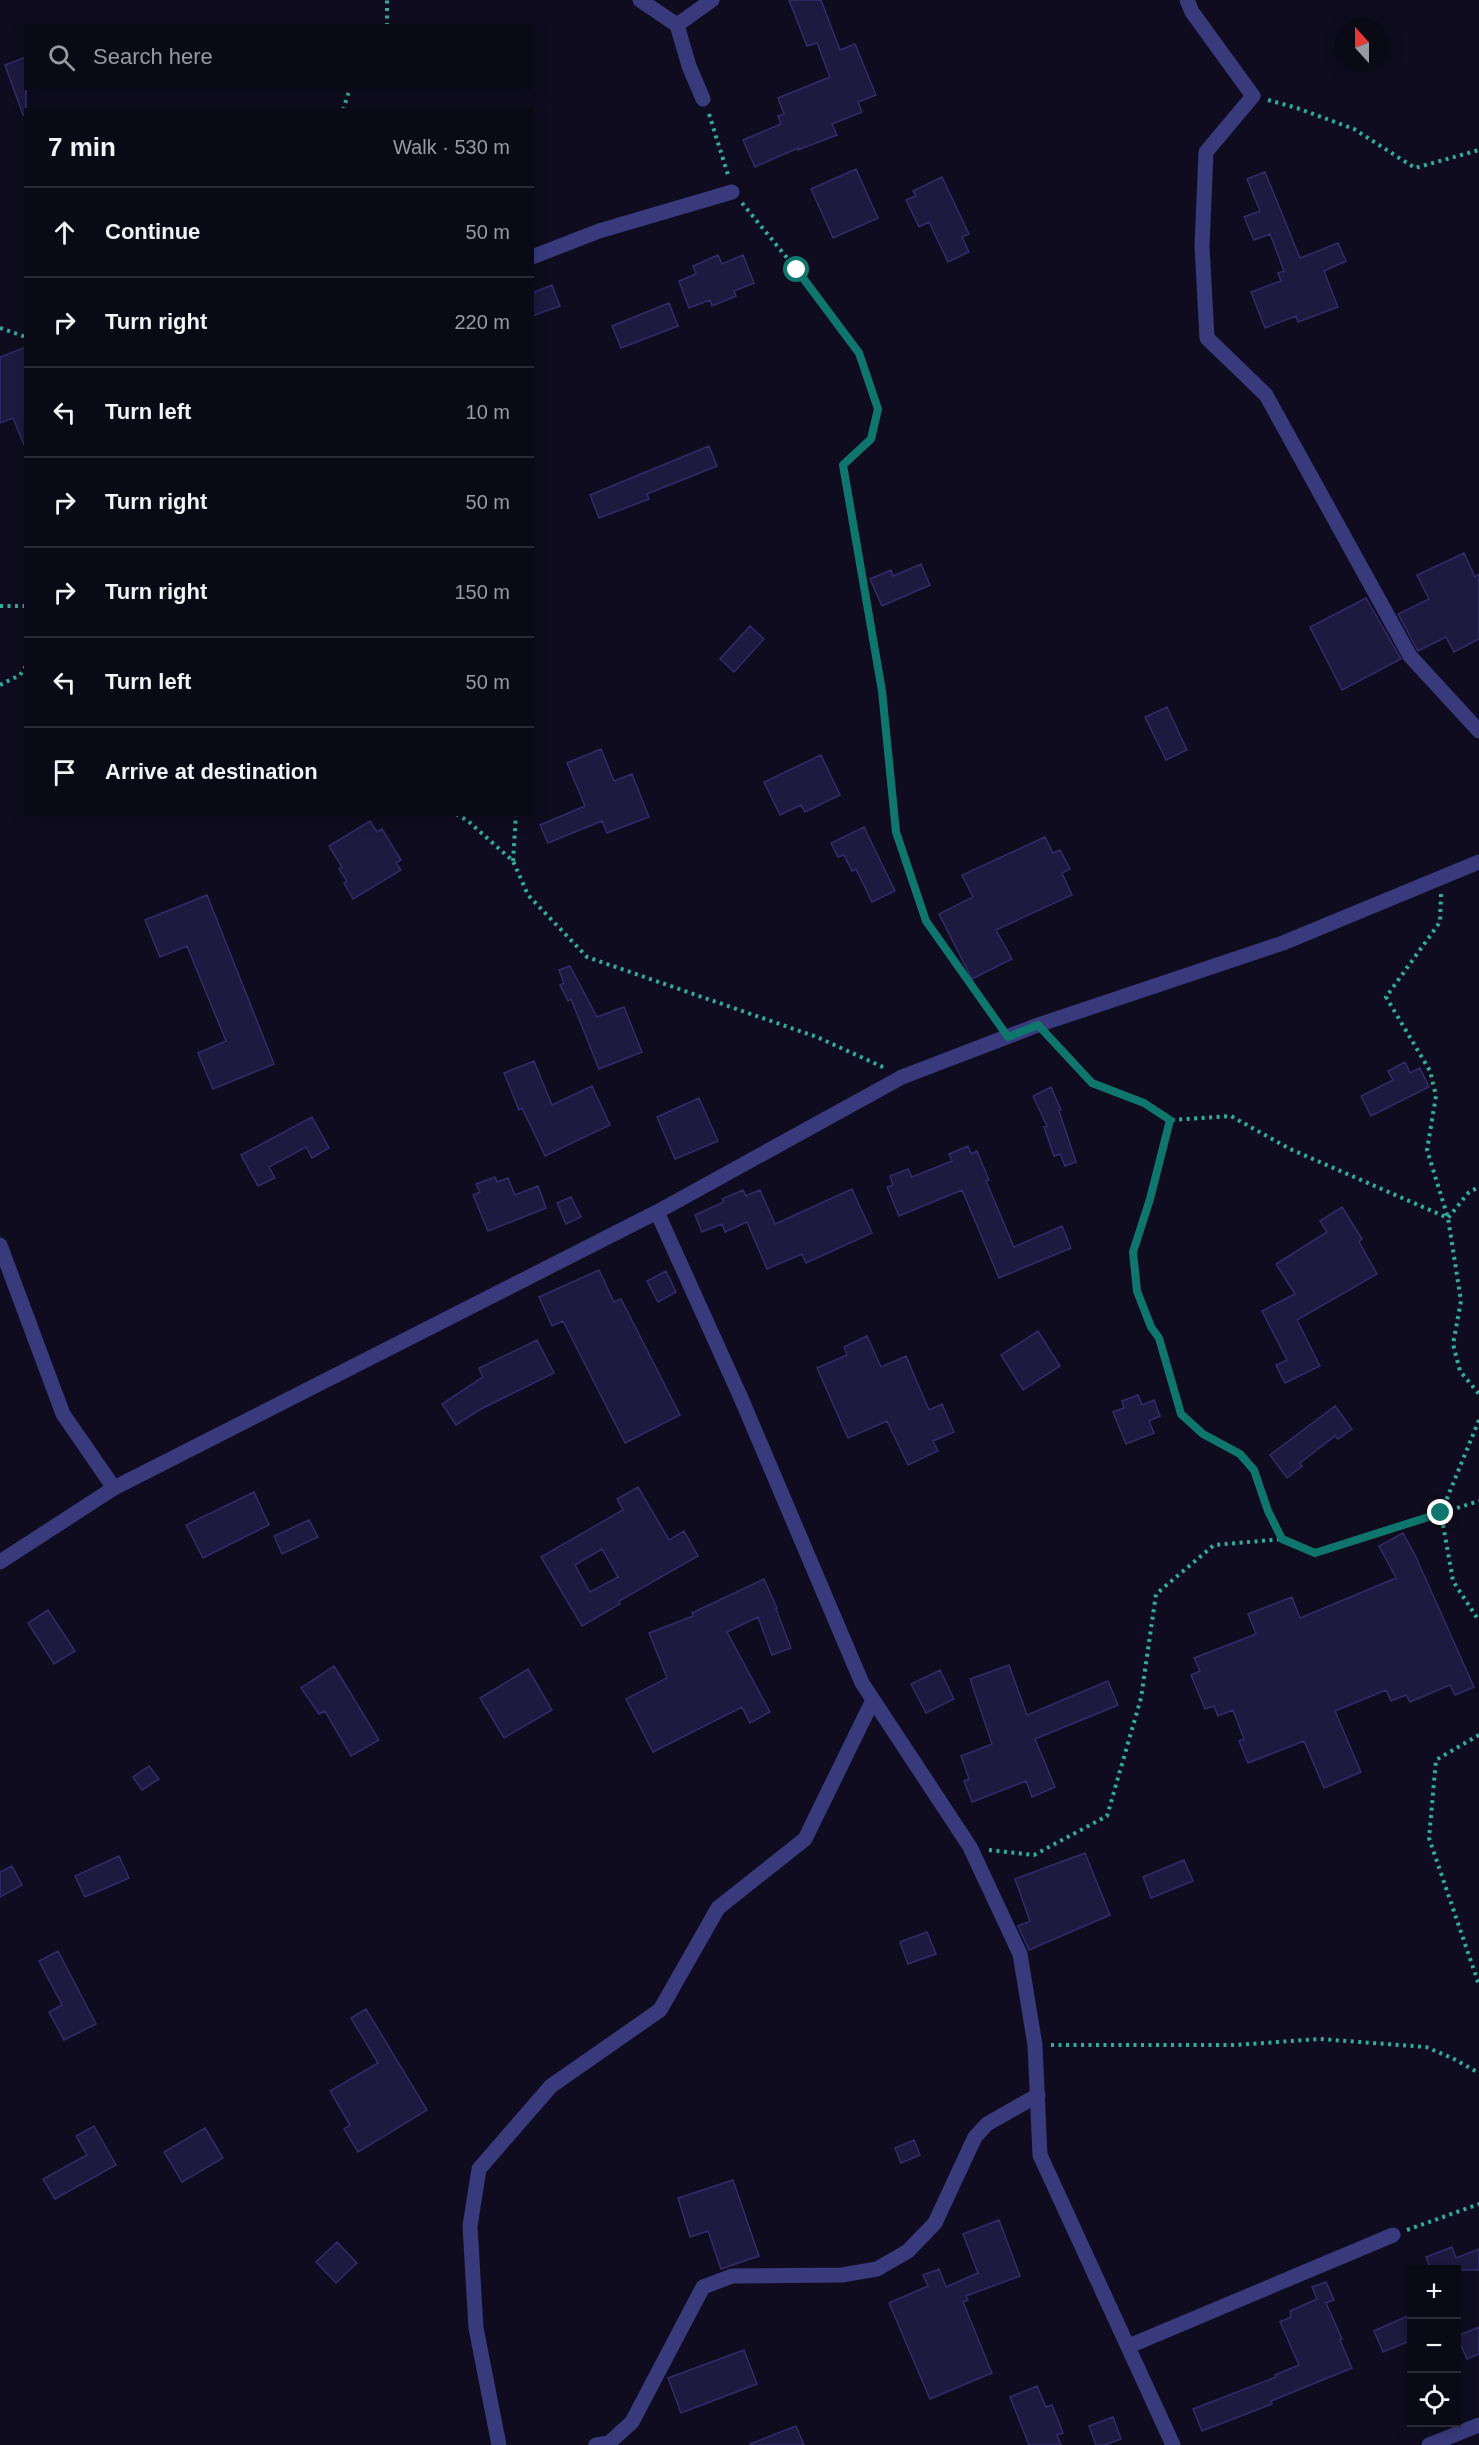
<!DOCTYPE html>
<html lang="en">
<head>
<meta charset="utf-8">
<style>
  body { margin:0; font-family:Helvetica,sans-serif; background:#13121f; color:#f1f3f6 }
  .controls { position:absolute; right:18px; bottom:18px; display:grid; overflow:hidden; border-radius:0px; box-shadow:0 3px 15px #0003 }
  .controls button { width:54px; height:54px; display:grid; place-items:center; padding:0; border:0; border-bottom:2px solid #2a2a35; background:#0a0916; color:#f1f3f6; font:30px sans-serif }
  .compass { position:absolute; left:1335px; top:18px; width:54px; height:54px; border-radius:50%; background:#0a0916; box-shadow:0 3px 15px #0003; rotate:339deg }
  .stop { position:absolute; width:18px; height:18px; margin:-14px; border:4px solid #0f766e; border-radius:50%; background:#fff }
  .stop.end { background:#0f766e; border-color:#fff; box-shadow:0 2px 6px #0008 }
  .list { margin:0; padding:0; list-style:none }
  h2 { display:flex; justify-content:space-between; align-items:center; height:78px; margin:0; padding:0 24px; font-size:26px }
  h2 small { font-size:20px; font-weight:400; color:#999aa1 }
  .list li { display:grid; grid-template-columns:39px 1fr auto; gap:18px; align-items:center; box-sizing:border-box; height:90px; padding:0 24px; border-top:2px solid #2a2a35 }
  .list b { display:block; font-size:22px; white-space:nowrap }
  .list em { font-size:20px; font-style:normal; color:#999aa1 }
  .icon { flex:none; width:33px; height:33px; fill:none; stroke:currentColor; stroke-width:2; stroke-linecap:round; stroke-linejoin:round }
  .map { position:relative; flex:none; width:1479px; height:2445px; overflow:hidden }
  .search { position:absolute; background:#0a0916; box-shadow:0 3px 15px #0003; left:24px; top:24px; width:510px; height:66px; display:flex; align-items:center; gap:15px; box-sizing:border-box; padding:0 21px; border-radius:0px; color:#999aa1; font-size:22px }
  .panel { position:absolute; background:#0a0916; box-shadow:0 3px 15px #0003; left:24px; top:108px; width:510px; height:708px; border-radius:0px }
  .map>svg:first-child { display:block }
</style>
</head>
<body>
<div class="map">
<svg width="1479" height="2445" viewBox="0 0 1479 2445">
  <rect width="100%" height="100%" fill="#0e0c1e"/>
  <!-- building -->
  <path fill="#1e193e" stroke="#332b6a" stroke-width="1.5" fill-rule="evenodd" d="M 789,0 L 821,0 L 840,50 L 855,44 L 876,95 L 858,102 L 862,112 L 832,124 L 837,135 L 798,150 L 798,148 L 755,167 L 743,140 L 781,124 L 778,116 L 784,114 L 778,98 L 830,77 L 817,43 L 807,46 Z
    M 26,57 L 26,115 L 23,115 L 5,65 Z
    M 856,169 L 878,218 L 833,238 L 811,189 Z
    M 1265,172 L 1300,258 L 1338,243 L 1346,261 L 1324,271 L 1338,307 L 1298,322 L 1296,316 L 1265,328 L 1251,292 L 1281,281 L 1278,273 L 1284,271 L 1270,234 L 1254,240 L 1244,217 L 1260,211 L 1247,179 Z
    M 942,177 L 969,234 L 962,237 L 969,252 L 948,262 L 929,222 L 919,227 L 906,200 L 916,196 L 913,191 Z
    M 718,255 L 722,264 L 743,255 L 754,283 L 734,291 L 736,296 L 712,306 L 710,300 L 689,308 L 679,281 L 696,274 L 693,266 Z
    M 552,285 L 560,306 L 532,316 L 532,293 Z
    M 669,303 L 678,326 L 621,348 L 612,326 Z
    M 26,347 L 26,447 L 25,447 L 13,418 L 0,423 L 0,357 Z
    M 709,446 L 717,466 L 647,494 L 649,499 L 599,518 L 590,495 Z
    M 1464,553 L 1475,577 L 1479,574 L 1479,639 L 1454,652 L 1446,637 L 1418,651 L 1398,614 L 1429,599 L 1417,575 Z
    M 921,564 L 930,585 L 882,606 L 870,579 L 891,570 L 893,576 Z
    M 1366,598 L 1401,659 L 1342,690 L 1310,627 Z
    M 750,626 L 764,639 L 734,672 L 720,659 Z
    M 1167,707 L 1187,750 L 1166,760 L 1145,717 Z
    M 601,749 L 614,781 L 632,774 L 649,817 L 607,833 L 602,821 L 548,843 L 540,825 L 585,806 L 567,763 Z
    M 821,755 L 840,795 L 805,812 L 801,805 L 780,815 L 764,782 Z
    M 370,821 L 377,832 L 382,829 L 401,860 L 396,863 L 401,870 L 353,899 L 344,883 L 347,881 L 339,869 L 342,867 L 329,846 Z
    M 864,827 L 895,891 L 872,902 L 856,869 L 852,871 L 844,855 L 838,857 L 831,843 Z
    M 1045,837 L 1053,853 L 1060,850 L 1070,869 L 1062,873 L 1072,895 L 996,930 L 1012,959 L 972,979 L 939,914 L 973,897 L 962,875 Z
    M 207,895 L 274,1064 L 213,1089 L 198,1053 L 226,1041 L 187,946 L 160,957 L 145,920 Z
    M 570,966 L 597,1017 L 624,1007 L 642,1052 L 599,1069 L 571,999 L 568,1001 L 560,985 L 564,983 L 559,970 Z
    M 534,1061 L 552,1105 L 592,1086 L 610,1125 L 545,1156 L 522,1108 L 519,1110 L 504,1073 Z
    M 1405,1062 L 1410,1073 L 1420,1068 L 1429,1087 L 1371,1116 L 1361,1096 L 1393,1080 L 1388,1071 Z
    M 1051,1087 L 1061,1110 L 1059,1111 L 1076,1162 L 1065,1166 L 1060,1154 L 1054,1156 L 1044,1127 L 1047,1126 L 1033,1096 Z
    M 699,1098 L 718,1141 L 675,1159 L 657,1117 Z
    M 312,1117 L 329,1148 L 312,1158 L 306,1147 L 269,1167 L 275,1178 L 258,1186 L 241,1155 Z
    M 968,1146 L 971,1154 L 977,1151 L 989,1180 L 986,1181 L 1014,1247 L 1062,1226 L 1071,1248 L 999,1278 L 962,1190 L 899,1216 L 887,1187 L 893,1185 L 890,1176 L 908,1169 L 912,1177 L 952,1161 L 949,1154 Z
    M 495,1177 L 497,1182 L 508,1178 L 515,1195 L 538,1186 L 546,1208 L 488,1231 L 473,1195 L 480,1192 L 476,1184 Z
    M 852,1189 L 872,1233 L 806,1263 L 802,1254 L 767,1269 L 747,1222 L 725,1232 L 722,1224 L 702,1232 L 695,1215 L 724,1202 L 722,1199 L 743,1190 L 746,1196 L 760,1190 L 775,1224 Z
    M 571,1197 L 581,1217 L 566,1224 L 557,1203 Z
    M 1342,1207 L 1362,1239 L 1359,1242 L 1377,1274 L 1297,1320 L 1320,1366 L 1285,1383 L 1276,1365 L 1287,1360 L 1262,1311 L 1295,1294 L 1276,1264 L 1327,1232 L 1320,1221 Z
    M 599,1270 L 614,1302 L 621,1299 L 680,1415 L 625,1443 L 563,1321 L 552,1326 L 539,1297 Z
    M 666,1271 L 676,1292 L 658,1302 L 647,1281 Z
    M 1038,1331 L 1060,1366 L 1023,1390 L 1001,1355 Z
    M 867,1336 L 881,1367 L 906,1356 L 929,1410 L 942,1404 L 954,1432 L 933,1441 L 938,1451 L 908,1465 L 887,1421 L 848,1438 L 817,1368 L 847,1355 L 844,1347 Z
    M 537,1340 L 554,1373 L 481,1409 L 456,1425 L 442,1404 L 483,1377 L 479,1368 Z
    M 1138,1395 L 1142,1405 L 1154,1400 L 1160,1416 L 1149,1421 L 1154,1433 L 1126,1444 L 1113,1412 L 1124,1408 L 1122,1401 Z
    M 1335,1406 L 1352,1429 L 1338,1439 L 1335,1436 L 1300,1463 L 1302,1466 L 1287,1478 L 1270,1455 Z
    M 638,1487 L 669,1540 L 684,1531 L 698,1556 L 619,1601 L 620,1604 L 582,1626 L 541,1557 L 623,1510 L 617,1499 ZM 602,1549 L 618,1577 L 590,1592 L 575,1565 Z
    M 254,1492 L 269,1525 L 203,1558 L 186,1525 Z
    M 309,1520 L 318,1537 L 282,1554 L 274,1536 Z
    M 1403,1533 L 1415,1555 L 1474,1687 L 1455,1695 L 1450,1685 L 1410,1702 L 1406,1695 L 1391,1701 L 1386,1690 L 1335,1711 L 1361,1772 L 1324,1788 L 1304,1741 L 1248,1763 L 1239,1741 L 1244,1739 L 1233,1710 L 1218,1716 L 1214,1706 L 1205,1709 L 1191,1675 L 1200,1671 L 1194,1658 L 1256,1634 L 1248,1614 L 1292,1597 L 1300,1618 L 1396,1578 L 1379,1546 Z
    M 764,1579 L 777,1608 L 776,1609 L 791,1648 L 772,1655 L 758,1617 L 727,1632 L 770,1712 L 750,1723 L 742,1707 L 653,1752 L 626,1699 L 667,1678 L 649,1633 L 693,1616 L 692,1613 Z
    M 48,1610 L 75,1651 L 54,1664 L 28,1623 Z
    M 1009,1665 L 1027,1715 L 1108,1681 L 1118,1705 L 1035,1739 L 1055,1787 L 1032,1797 L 1026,1781 L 972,1802 L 964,1781 L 969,1779 L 961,1756 L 992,1744 L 970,1679 Z
    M 334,1666 L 379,1740 L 351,1756 L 325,1711 L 319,1714 L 301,1688 Z
    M 528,1669 L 552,1710 L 504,1738 L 480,1698 Z
    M 940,1670 L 954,1699 L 926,1713 L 911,1684 Z
    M 149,1766 L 159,1779 L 142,1790 L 133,1777 Z
    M 1085,1853 L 1110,1915 L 1029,1950 L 1018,1926 L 1030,1921 L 1015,1879 Z
    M 119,1856 L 129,1878 L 85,1897 L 75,1876 Z
    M 1184,1860 L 1193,1881 L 1151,1898 L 1143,1877 Z
    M 12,1866 L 22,1885 L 0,1897 L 0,1872 Z
    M 927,1932 L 936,1954 L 908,1964 L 900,1942 Z
    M 58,1951 L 96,2024 L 64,2040 L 49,2012 L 62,2005 L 39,1961 Z
    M 366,2009 L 427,2110 L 358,2152 L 344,2129 L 350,2125 L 330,2091 L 378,2063 L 351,2018 Z
    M 94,2126 L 116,2165 L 55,2199 L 43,2179 L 87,2155 L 76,2136 Z
    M 205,2128 L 223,2158 L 182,2182 L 164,2152 Z
    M 914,2140 L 920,2155 L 901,2163 L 895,2148 Z
    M 733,2180 L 759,2256 L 721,2269 L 708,2231 L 690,2237 L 678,2198 Z
    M 999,2220 L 1020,2276 L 966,2296 L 968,2300 L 963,2302 L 992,2373 L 930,2399 L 889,2303 L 928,2286 L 923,2275 L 939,2269 L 946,2287 L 978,2273 L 963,2234 Z
    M 337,2242 L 357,2263 L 336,2283 L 316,2262 Z
    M 1452,2247 L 1456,2258 L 1479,2249 L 1479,2270 L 1431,2270 L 1426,2257 Z
    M 1326,2282 L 1334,2300 L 1326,2303 L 1342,2339 L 1340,2340 L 1352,2368 L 1271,2401 L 1272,2404 L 1202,2431 L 1193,2409 L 1276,2377 L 1275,2375 L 1299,2365 L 1280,2322 L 1291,2317 L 1290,2311 L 1317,2299 L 1312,2287 Z
    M 1412,2314 L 1412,2340 L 1383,2352 L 1374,2331 Z
    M 1479,2327 L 1479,2354 L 1467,2359 L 1457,2336 Z
    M 744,2350 L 757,2384 L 681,2413 L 668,2378 Z
    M 1037,2386 L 1046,2407 L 1052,2405 L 1063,2433 L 1057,2435 L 1061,2445 L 1029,2445 L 1010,2397 Z
    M 1113,2417 L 1121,2439 L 1105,2445 L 1096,2445 L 1089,2426 Z
    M 796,2426 L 804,2445 L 750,2445 L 750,2444 Z"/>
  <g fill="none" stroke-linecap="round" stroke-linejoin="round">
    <!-- path -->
    <path stroke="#2fad9d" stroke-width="4" stroke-dasharray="3 4.5" stroke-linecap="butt" d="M 387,26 L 387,0
      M 1268,100 L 1297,108 L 1354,129 L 1415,168 L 1479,150
      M 343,110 L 350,88
      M 709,114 L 728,175
      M 742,203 L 797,270 L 859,353 L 878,409 L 871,439 L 843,465 L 882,691 L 896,832 L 926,921 L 998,1022
      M 0,328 L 26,337
      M 0,606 L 26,606
      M 0,685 L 20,675 L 26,666
      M 456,814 L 468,821 L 513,861 L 528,895 L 587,957 L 817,1037 L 885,1068
      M 513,861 L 516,814
      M 1441,894 L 1440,922 L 1386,997 L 1430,1071 L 1436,1096 L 1427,1150 L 1448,1218 L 1461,1301 L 1453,1344 L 1460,1371 L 1479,1394
      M 1050,1038 L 1092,1083 L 1144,1103 L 1170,1120 L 1231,1116 L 1290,1149 L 1448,1218 L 1469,1192 L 1479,1187
      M 1170,1120 L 1150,1199 L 1133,1252 L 1137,1291 L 1151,1327 L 1159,1338 L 1181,1414 L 1203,1434 L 1240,1454 L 1254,1469 L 1268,1511 L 1283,1539 L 1315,1553 L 1479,1501
      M 1479,1420 L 1441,1513 L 1453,1581 L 1479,1621
      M 1479,1735 L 1436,1760 L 1429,1838 L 1479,1985
      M 989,1850 L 1034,1855 L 1107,1816 L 1141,1698 L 1156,1594 L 1214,1545 L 1283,1539
      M 1051,2045 L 1235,2045 L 1320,2039 L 1426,2047 L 1452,2058 L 1479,2073
      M 1407,2230 L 1479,2204"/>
    <!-- minor -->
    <path stroke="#383a7c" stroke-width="15" d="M 640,0 L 677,25 L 689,66 L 703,99
      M 1187,0 L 1192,12 L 1253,96 L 1206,152 L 1202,246 L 1207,338 L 1266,395 L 1410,656 L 1479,731
      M 677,25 L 712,0
      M 532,257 L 599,231 L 732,192
      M 657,1212 L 741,1398 L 862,1683 L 970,1847 L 1020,1954 L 1035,2045 L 1040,2155 L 1173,2445
      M 0,1245 L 63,1414 L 114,1488
      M 0,1562 L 114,1488 L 657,1212 L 902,1077 L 1038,1025 L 1283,943 L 1479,862
      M 1129,2346 L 1393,2235
      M 499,2445 L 476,2328 L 470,2226 L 479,2169 L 551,2086 L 660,2010 L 718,1908 L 805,1839 L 873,1700
      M 596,2445 L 609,2443 L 632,2422 L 703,2287 L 732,2276 L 842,2275 L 877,2269 L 908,2251 L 935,2223 L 975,2137 L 987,2124 L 1038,2095
      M 1429,2445 L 1479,2425"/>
  </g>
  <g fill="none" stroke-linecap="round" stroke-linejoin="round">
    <!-- route -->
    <path stroke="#0f766e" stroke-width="8" d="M 797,270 L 859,353 L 878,409 L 871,439 L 843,465 L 882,691 L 896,832 L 926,921 L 1008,1037 L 1038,1025 L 1092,1083 L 1144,1103 L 1170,1120 L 1150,1199 L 1133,1252 L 1137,1291 L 1151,1327 L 1159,1338 L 1181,1414 L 1203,1434 L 1240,1454 L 1254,1470 L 1268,1511 L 1282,1539 L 1315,1553 L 1441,1513"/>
  </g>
</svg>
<div class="controls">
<button>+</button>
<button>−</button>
<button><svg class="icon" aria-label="locate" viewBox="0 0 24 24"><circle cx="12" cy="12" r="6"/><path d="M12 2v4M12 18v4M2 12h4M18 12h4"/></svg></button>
</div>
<svg class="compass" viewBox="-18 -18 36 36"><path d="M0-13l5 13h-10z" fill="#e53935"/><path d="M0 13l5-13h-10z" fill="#999aa1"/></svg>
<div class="stop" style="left:797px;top:270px"></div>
<div class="stop end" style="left:1441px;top:1513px"></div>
<div class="search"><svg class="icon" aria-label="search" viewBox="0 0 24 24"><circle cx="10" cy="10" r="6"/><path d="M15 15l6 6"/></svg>Search here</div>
<section class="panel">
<h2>7 min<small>Walk · 530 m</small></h2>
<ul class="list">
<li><svg class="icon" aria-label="ahead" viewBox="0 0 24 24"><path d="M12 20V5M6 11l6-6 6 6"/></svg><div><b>Continue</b></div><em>50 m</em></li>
<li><svg class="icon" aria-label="right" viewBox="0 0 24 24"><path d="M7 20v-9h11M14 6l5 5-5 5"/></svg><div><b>Turn right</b></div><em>220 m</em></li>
<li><svg class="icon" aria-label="left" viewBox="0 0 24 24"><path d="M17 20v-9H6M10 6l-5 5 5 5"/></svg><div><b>Turn left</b></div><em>10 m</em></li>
<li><svg class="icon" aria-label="right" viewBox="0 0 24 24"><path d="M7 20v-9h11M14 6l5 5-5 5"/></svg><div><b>Turn right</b></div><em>50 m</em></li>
<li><svg class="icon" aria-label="right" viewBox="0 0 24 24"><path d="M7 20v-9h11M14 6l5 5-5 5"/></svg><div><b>Turn right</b></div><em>150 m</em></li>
<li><svg class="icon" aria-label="left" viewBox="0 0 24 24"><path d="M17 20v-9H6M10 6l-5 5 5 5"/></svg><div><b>Turn left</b></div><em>50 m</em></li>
<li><svg class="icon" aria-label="arrive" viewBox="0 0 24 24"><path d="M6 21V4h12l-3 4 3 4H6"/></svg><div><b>Arrive at destination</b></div></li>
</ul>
</section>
</div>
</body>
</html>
